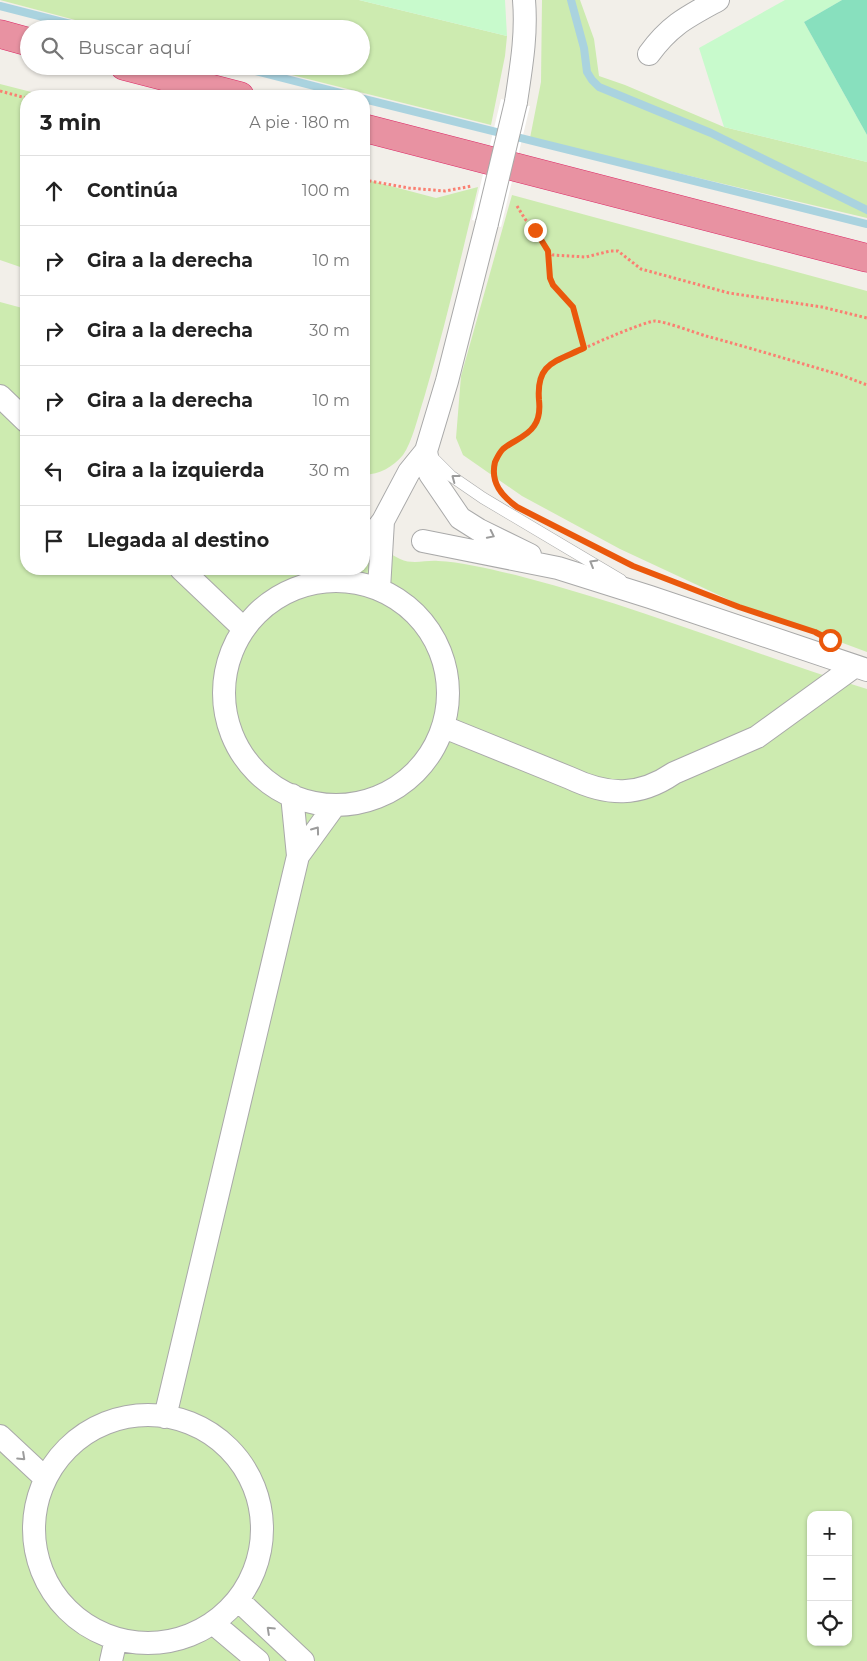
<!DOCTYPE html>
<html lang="es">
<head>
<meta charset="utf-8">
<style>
  body { margin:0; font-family:Montserrat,sans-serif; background:#f2f2f2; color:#222 }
  .controls { position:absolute; right:15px; bottom:15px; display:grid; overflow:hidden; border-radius:10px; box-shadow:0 1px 4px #0004 }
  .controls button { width:45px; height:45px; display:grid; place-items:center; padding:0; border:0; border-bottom:1px solid #e0e0e0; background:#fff; color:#222; font:25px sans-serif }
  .stop { position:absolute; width:15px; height:15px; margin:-11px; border:4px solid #ea580c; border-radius:50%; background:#fff }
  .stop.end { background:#ea580c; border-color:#fff; box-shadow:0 1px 5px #0008 }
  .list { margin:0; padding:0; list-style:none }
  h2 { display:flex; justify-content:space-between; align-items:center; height:65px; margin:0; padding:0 20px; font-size:21px }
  h2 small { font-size:16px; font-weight:400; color:#767676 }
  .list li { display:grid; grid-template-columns:32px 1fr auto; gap:15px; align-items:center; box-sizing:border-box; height:70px; padding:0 20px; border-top:1px solid #e0e0e0 }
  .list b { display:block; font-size:19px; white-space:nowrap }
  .list em { font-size:16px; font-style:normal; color:#767676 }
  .icon { flex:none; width:28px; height:28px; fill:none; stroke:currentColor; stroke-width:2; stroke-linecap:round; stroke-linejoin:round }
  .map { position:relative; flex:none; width:867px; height:1661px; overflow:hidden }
  .search { position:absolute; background:#fff; box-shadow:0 1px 4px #0004; left:20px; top:20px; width:350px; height:55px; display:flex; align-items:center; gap:12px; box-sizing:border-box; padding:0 18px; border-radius:28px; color:#767676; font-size:19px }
  .panel { position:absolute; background:#fff; box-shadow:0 1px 4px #0004; left:20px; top:90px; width:350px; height:485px; border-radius:20px }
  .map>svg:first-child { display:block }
</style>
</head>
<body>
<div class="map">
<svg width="867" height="1661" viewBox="0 0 867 1661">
  <rect width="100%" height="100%" fill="#f2efe9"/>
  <!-- grass -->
  <path fill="#cdebb0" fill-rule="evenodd" d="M 0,0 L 359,0 L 507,36 L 505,56 L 491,125 L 256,66 L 361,66 L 361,29 L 109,29 Z
    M 542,0 L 580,0 L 594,39 L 599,76 L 625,85 L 724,127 L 867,162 L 867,218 L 530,138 L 541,82 Z
    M 0,84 L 47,96 L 26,96 L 26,269 L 0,260 Z
    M 364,179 L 436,198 L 478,187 C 461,257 445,328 424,398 C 419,413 412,443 403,455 C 393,467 380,474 364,475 Z
    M 512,195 L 867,291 L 867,652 L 738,604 L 620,549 L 522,496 L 463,455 L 456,438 L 461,376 Z
    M 0,302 L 26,309 L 26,569 L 364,569 L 364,532 C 375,542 387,553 400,559 C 413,565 425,560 438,561 C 464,562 498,571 523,577 C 640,607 752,654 867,689 L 867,1661 L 0,1661 ZM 811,1515 L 848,1515 L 848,1642 L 811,1642 Z"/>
  <!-- park -->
  <path fill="#c8facc" d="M 359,0 L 505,0 L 507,36 Z
    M 785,0 L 842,0 L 804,22 L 867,135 L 867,162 L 724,127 L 699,48 Z"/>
  <!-- pitch -->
  <path fill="#88e0be" d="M 842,0 L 867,0 L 867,135 L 804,22 Z"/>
  <!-- pier -->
  <path fill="#fff" d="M 501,99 L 530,106 L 501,227 L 472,220 Z"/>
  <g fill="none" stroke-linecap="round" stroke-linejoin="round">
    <!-- stream -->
    <path stroke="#aad3df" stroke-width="8" d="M 571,0 L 584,48 L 587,72 L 592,80 L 599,87 L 711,133 L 867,210
      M 0,6 L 90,29
      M 236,66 L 353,96
      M 364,99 L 867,224"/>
    <defs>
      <path id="lane" d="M 430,455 L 451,476 L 483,498 L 621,580"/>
      <path id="street" d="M 649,54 C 670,25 687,17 718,0
        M 516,102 C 521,68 527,35 524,0
        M 0,396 L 26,421
        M 426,451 L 430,474 L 460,518 L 479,530 L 530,555
        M 423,541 L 558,568 L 650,597 L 867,670
        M 364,546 L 383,521 L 409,472 L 426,451 L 447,381 L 487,223
        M 181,569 L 242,627
        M224 693a112 112 0 1 1 224 0a112 112 0 1 1-224 0Z
        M 379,589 L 383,521
        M 444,727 L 570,778 C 608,796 639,797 674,773 L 757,737 L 855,666
        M 298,856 L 335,805
        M34 1529a114 114 0 1 1 228 0a114 114 0 1 1-228 0Z
        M 165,1417 L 298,856 L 292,795
        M 0,1436 L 45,1478
        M 238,1600 L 303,1661
        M 213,1623 L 258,1661
        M 111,1661 L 116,1639"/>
      <path id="highway" d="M 0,34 L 29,42
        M 124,66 L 240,96
        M 364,128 L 867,258"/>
    </defs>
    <!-- lane casing -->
    <use href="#lane" stroke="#a9a9a9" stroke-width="12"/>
    <!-- street casing -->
    <use href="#street" stroke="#a9a9a9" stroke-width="24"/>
    <!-- highway casing -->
    <use href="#highway" stroke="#dc2a67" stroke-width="29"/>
    <!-- path -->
    <path stroke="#fa8072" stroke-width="3" stroke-dasharray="2.5 2.5" stroke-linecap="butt" d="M 0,91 L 26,98
      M 364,180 L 409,188 L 445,191 L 472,186
      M 517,206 L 525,219 L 535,230 L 548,251 L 553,255 L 586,257 L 610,251 L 618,251 L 641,269 L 729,293 L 822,307 L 867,318
      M 548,251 L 550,278 L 557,291 L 563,295 L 573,307 L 584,348
      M 497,485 C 482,445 522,447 535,424 C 544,407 531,385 545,370 C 553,360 644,321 655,321 C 667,322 693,332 706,336 C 751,348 796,362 841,375 L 867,385"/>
    <!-- lane -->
    <use href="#lane" stroke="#fff" stroke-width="11"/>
    <!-- street -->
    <use href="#street" stroke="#fff" stroke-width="22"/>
    <!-- highway -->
    <use href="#highway" stroke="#e892a2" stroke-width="28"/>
    <defs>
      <path id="street-bridge" d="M 487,223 L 516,102"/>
    </defs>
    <!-- street-bridge casing -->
    <use href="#street-bridge" stroke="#a9a9a9" stroke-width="24" stroke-linecap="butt"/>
    <!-- street-bridge -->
    <use href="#street-bridge" stroke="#fff" stroke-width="22"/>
  </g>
  <!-- one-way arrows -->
  <defs><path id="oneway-chevron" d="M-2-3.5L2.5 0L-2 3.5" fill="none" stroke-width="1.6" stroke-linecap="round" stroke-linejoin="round" transform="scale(1.25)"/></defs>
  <g stroke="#9c9c9c">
    <use href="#oneway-chevron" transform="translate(455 478) rotate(-143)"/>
    <use href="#oneway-chevron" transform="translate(491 535) rotate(26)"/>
    <use href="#oneway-chevron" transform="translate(593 563) rotate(-150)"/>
    <use href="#oneway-chevron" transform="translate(316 830) rotate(-54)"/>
    <use href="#oneway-chevron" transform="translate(22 1457) rotate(43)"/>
    <use href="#oneway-chevron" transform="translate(270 1630) rotate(-137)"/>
  </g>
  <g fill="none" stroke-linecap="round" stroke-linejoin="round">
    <!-- route -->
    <path stroke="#ea580c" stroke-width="6" d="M 535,230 L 548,251 L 550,278 L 553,285 L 573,307 L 584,348 C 555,362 536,363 539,400 C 540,409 539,419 534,426 C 527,437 512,441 503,449 C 499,453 497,458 495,462 C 490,483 502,496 517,507 L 633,566 L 739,607 L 815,632 L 830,640"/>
  </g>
</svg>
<div class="controls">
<button>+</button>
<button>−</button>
<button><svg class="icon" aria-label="locate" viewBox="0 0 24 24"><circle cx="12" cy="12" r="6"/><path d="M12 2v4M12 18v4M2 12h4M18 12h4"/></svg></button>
</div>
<div class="stop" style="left:830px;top:640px"></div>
<div class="stop end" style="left:535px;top:230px"></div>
<div class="search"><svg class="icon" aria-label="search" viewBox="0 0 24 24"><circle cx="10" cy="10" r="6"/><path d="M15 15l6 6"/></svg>Buscar aquí</div>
<section class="panel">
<h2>3 min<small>A pie · 180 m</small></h2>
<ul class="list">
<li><svg class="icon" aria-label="ahead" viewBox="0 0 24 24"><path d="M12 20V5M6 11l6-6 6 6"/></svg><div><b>Continúa</b></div><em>100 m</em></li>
<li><svg class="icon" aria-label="right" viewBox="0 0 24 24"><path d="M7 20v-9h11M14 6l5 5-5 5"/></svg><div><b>Gira a la derecha</b></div><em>10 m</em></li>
<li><svg class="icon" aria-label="right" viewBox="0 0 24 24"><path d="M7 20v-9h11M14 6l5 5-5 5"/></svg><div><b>Gira a la derecha</b></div><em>30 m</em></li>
<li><svg class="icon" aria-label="right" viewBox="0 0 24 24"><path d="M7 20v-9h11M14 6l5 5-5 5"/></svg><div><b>Gira a la derecha</b></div><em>10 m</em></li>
<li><svg class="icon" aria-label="left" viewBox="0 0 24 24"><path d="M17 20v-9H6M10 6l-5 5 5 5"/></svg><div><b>Gira a la izquierda</b></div><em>30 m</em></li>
<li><svg class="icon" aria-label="arrive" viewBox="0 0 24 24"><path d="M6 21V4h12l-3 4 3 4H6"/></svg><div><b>Llegada al destino</b></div></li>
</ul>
</section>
</div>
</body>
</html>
